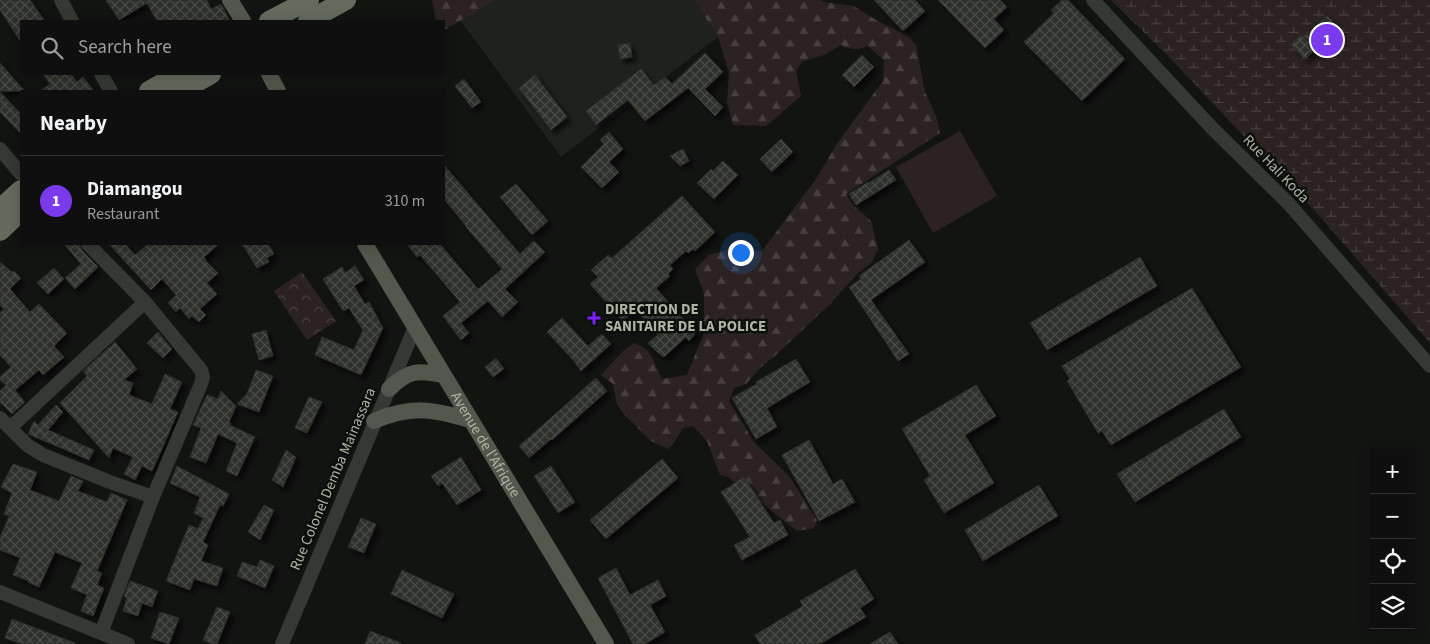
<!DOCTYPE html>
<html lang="en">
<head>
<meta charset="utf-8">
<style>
  body { margin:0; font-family:"Source Sans 3",sans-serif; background:#1c1d1c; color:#f1f3f6 }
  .controls { position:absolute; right:15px; bottom:15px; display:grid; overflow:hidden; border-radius:0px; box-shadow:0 2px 12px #0003 }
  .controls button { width:45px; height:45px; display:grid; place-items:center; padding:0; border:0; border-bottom:1px solid #2e2f2e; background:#0e0f0e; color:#f1f3f6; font:25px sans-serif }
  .you { position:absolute; left:740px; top:252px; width:18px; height:18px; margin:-12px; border:4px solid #fff; border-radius:50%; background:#1a73e8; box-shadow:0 0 0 8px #1a73e833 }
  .badge { display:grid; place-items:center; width:32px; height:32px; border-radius:50%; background:#7c3aed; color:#fff; font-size:16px; font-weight:700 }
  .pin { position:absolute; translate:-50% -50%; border:2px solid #fff; box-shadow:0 1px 5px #0006 }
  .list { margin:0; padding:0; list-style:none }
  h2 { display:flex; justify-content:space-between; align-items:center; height:65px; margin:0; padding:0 20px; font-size:21px }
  h2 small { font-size:16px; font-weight:400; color:#9b9c9e }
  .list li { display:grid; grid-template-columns:32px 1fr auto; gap:15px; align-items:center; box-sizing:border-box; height:90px; padding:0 20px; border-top:1px solid #2e2f2e }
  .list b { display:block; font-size:19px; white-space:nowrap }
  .list p { margin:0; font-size:16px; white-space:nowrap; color:#9b9c9e }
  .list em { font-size:16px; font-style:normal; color:#9b9c9e }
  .icon { flex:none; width:28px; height:28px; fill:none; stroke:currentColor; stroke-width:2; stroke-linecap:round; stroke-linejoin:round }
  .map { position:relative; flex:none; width:1430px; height:644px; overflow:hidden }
  .search { position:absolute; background:#0e0f0e; box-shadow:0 2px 12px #0003; left:20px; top:20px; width:425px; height:55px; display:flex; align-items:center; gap:12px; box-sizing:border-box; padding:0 18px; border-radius:0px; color:#9b9c9e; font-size:19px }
  .panel { position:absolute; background:#0e0f0e; box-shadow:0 2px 12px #0003; left:20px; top:90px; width:425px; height:155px; border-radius:0px }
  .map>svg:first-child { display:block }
</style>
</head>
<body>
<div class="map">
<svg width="1430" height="644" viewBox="0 0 1430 644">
  <defs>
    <pattern id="forest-firs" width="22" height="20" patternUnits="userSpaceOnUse" patternTransform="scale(1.25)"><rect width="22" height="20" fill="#2c2222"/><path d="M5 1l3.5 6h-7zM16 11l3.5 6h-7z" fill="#48403f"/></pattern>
    <pattern id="wetland-marsh" width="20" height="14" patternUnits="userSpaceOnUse" patternTransform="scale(1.25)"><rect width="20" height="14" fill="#2c2222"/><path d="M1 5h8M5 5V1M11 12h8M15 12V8" fill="none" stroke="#48403f"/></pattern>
    <pattern id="park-crowns" width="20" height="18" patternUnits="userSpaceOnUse" patternTransform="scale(1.25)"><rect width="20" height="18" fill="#2c2222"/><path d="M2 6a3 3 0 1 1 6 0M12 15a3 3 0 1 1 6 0" fill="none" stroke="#48403f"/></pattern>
    <pattern id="building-cross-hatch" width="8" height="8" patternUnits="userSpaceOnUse" patternTransform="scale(1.25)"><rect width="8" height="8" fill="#2d302c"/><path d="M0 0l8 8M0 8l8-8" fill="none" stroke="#494c47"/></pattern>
    <filter id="shadow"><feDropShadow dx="4.5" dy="4.5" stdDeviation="2.5" flood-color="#0009"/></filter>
  </defs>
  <rect width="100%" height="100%" fill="#121412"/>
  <!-- built -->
  <path fill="#1e211e" d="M 497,0 L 694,0 L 718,37 L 561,157 L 460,20 Z"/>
  <!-- forest -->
  <path fill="url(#forest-firs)" d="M 432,0 L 497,0 L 444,30 L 444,21 L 436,21 Z
    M 694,0 L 821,0 L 824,2 L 854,6 L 876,20 L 908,36 L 916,45 L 925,92 L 936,116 L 940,133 L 846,194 L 854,206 L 871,221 L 878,249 L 872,262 L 857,274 L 831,303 L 777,354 L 760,368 L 746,384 L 734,388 L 729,401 L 754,442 L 789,476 L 817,520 L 814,528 L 797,531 L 728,477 L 720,475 L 707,441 L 693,426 L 683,428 L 673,444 L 668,449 L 651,441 L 623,413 L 617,404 L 613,384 L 601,375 L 623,351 L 634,343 C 638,345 643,347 646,349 C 654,357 656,369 662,379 L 687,375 L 704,333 L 704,293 L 695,269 L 709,255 L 726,250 L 762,251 L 816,179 L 838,142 L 883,81 L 884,60 L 868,46 C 857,50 851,50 841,45 L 824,55 L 803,61 L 796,70 L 801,96 L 766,126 L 733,125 L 727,102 L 729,72 L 718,37 Z"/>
  <!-- wetland -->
  <path fill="url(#wetland-marsh)" d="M 1111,0 L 1430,0 L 1430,343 L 1315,211 L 1168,56 Z"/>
  <!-- park -->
  <path fill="url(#park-crowns)" d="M 302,272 L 336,321 L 307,340 L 274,291 Z"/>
  <!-- garden -->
  <path fill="#2c2222" d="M 960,131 L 997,196 L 933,233 L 896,167 Z"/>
  <!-- building -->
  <path fill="url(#building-cross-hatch)" stroke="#2d302c" filter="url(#shadow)" d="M 0,0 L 30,0 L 45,21 L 21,21 L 21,42 L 0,10 Z
    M 106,0 L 207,0 L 211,9 L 221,4 L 230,21 L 157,21 L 147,3 L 119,20 Z
    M 874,0 L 915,0 L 925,11 L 903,31 Z
    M 938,0 L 1000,0 L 1007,7 L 994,19 L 1004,30 L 985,48 Z
    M 1062,0 L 1068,0 L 1125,59 L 1082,101 L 1024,42 L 1054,13 L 1051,10 Z
    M 1327,16 L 1339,28 L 1305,59 L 1291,45 L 1301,35 L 1303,37 Z
    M 630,43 L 632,57 L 620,59 L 618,45 Z
    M 705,53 L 723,72 L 705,89 L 723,107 L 715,116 L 688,88 L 645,121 L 628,100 L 596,125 L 586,111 L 641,69 L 654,85 L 665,77 L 672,84 Z
    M 862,55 L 874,67 L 854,87 L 842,75 Z
    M 0,63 L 25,91 L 0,91 Z
    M 43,74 L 71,74 L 77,82 L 83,77 L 94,91 L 40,91 L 50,84 Z
    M 535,75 L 567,117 L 551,130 L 519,88 Z
    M 464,79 L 481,102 L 472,108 L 455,86 Z
    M 0,92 L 21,114 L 21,134 L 0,112 Z
    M 609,132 L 623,149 L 609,162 L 619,172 L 602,188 L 581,167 L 604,144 L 600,140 Z
    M 781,139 L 793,152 L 772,172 L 760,159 Z
    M 683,149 L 689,161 L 680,166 L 670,156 Z
    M 723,161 L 738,175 L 714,199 L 697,183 L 711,169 L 713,171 Z
    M 444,165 L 520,254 L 534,241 L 545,252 L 505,289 L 518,302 L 502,317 L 488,301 L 461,323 L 469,333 L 461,340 L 443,316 L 460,302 L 420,255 L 417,257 L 407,244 L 440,244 L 478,289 L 502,269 L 466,227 L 466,226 L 444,199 Z
    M 889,170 L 896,180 L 856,205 L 849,194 L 868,182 L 869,183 Z
    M 516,184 L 548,221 L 532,235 L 500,197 Z
    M 682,196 L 715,232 L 695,251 L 693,249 L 688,253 L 686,251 L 670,265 L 673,269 L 668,274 L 670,276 L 656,288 L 689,325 L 691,324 L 696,330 L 695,334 L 689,341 L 686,337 L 664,357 L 659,354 L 648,343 L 658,335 L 636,310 L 623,321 L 590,284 L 598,277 L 591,270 L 608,255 L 612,258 Z
    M 909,240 L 925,262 L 871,300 L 909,354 L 898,361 L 849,287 L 861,279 L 859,276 Z
    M 64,244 L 79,244 L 82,250 L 98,267 L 75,289 L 65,278 L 81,264 Z
    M 109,244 L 125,244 L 135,255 L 148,244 L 219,244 L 204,257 L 206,260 L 205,260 L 218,273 L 207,283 L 217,294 L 200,309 L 206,315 L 199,322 L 192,316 L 189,319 L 180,308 L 176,312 L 168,303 L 176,295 L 162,279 L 151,290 Z
    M 242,244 L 268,244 L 274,254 L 267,258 L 269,262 L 257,268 Z
    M 1140,257 L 1157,286 L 1047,350 L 1030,323 Z
    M 0,262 L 12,272 L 14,271 L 21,278 L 10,289 L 30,312 L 39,304 L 67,333 L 54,346 L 64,357 L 43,375 L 39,370 L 15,390 L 25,402 L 12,414 L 0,402 L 0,391 L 6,385 L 0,380 L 0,377 L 11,367 L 0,355 L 0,313 L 4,309 L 0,305 Z
    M 355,266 L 364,280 L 354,286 L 365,304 L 369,302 L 383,328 L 361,375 L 315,355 L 322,337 L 354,350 L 363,330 L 349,308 L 343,311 L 323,279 L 342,267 L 345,273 Z
    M 54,268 L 64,279 L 48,294 L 37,283 Z
    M 1192,288 L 1241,367 L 1111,445 L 1102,431 L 1098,433 L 1067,381 L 1070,379 L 1062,366 Z
    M 562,318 L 588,346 L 602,334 L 611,344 L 581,371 L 573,360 L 547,332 Z
    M 266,330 L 273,356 L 259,360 L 252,334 Z
    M 158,332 L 172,349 L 163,358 L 147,343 Z
    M 115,342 L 137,369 L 124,380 L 133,383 L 129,395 L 152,404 L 165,374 L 182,382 L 170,409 L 178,412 L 158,458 L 152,471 L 142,466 L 135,480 L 124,474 L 133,457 L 113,448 L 109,458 L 60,403 L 87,376 L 83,371 Z
    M 496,358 L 504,369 L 493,377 L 485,367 Z
    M 796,359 L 810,382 L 767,408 L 777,427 L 756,439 L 732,398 L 757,384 L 756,382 Z
    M 256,370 L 273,376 L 259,412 L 237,404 L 247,394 Z
    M 596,378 L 607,391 L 552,440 L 551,439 L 529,458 L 519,446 Z
    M 976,385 L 996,416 L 965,435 L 994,483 L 944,513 L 924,480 L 930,476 L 902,429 Z
    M 221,391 L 236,406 L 229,422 L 231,423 L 230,425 L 255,437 L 237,476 L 226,471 L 237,443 L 218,434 L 206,463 L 190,457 L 201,428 L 193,425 L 207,395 L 218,399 Z
    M 309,397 L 322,402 L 307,433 L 295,428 Z
    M 56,405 L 63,412 L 48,430 L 94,450 L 89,460 L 28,434 L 34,421 L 38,425 Z
    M 1224,409 L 1241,437 L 1135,502 L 1117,474 Z
    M 809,440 L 833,484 L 842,479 L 855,502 L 819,521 L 782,455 Z
    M 286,450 L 296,457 L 283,487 L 272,480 Z
    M 461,457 L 481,490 L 457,505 L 442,483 L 438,486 L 431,476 Z
    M 662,459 L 678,478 L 606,539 L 590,520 Z
    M 13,464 L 37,472 L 30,490 L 59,501 L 71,476 L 83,481 L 78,491 L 107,502 L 111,493 L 127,500 L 97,571 L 102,573 L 97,585 L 104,588 L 93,616 L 81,611 L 87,595 L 71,588 L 82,563 L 55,552 L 39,587 L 28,582 L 29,581 L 13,575 L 20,558 L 0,550 L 0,538 L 9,516 L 4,514 L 12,493 L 1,487 Z
    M 177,466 L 229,494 L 223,506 L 220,505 L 203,542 L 208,545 L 201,561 L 223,568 L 217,586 L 194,579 L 190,590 L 166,581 L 189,525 L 198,529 L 203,518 L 194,513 L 200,497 L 170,483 Z
    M 551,466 L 575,502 L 558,513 L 534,476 Z
    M 744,477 L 774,523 L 780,520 L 788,535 L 742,560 L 734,545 L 750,537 L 721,492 Z
    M 1039,485 L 1058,516 L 983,561 L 965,530 Z
    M 264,505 L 274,510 L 260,540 L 248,532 Z
    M 361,518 L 376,524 L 364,553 L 348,547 Z
    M 260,560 L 274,566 L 265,588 L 237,576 L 242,562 L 257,567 Z
    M 616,568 L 630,595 L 658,580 L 666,596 L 650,605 L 665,632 L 645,644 L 633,644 L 598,578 Z
    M 855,569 L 874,599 L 860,608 L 866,617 L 820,644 L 760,644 L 755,635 L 803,606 L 800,601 Z
    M 402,570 L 454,594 L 442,618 L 391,594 Z
    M 130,581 L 158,591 L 152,607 L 142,603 L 138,616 L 123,611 L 127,598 L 124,596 Z
    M 217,607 L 230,612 L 217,644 L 212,644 L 203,640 Z
    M 160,612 L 179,618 L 169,644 L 151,638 Z
    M 12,619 L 75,643 L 75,644 L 21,644 L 5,638 Z
    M 370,631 L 401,643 L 400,644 L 365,644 Z
    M 890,632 L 898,644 L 870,644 Z"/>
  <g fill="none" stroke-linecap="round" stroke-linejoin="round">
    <!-- minor -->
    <path stroke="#353933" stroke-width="14" d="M 61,0 L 72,21
      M 1093,0 L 1212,128 L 1289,204 L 1430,366
      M 101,74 L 111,91
      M 0,149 L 21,174
      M 88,244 L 145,302 L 201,370 L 203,377 L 201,384 L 153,497 L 101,633
      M 0,418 L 27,445 L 43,455 L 110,482 L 153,497
      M 10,428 L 145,302
      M 0,592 L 128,644
      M 282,644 L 415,327"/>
    <!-- major -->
    <g stroke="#53584e" stroke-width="16">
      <path d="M 230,0 L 243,21"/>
      <path d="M 269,74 L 278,91"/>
      <path id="s1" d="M 365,244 L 606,644"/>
      <path d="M 389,389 C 408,370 418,370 443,375"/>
      <path d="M 374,421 C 412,405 432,409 470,420"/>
    </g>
    <!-- highway -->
    <path stroke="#646a5e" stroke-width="20" d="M 269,21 L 309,0
      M 308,21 L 346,0
      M 149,91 L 179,74
      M 181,91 L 211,74
      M 0,209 L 21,190
      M 0,231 L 21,211"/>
  </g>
  <!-- markers -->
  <path fill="#7d1fff" stroke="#0d0f0d" stroke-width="2" d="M591.5 310.5h5v5h5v5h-5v5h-5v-5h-5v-5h5z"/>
  <g text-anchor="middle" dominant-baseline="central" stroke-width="5" stroke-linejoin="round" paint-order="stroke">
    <!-- street labels -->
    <g font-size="15" fill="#adb5a2" stroke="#0d0f0d">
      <text transform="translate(1276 169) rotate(46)">Rue Hali Koda</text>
      <text stroke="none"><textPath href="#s1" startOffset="234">Avenue de l'Afrique</textPath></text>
      <text transform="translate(333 479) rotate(-67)">Rue Colonel Demba Mainassara</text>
    </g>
    <!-- poi labels -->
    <g font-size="15" font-weight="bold" fill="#adb5a2" stroke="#0d0f0d" text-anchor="start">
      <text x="605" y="309">DIRECTION DE<tspan x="605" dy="17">SANITAIRE DE LA POLICE</tspan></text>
    </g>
  </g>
</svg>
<div class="controls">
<button>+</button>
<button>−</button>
<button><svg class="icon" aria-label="locate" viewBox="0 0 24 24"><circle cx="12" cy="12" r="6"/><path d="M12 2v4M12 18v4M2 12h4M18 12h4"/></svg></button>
<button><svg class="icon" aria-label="layers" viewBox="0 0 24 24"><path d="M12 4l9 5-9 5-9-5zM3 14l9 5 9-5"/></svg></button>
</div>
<div class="you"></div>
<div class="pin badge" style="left:1327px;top:40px">1</div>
<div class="search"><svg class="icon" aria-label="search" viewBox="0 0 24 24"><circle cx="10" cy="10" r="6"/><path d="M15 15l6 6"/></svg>Search here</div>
<section class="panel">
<h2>Nearby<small></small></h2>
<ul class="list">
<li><span class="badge">1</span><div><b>Diamangou</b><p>Restaurant</p></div><em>310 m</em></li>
</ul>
</section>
</div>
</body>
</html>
